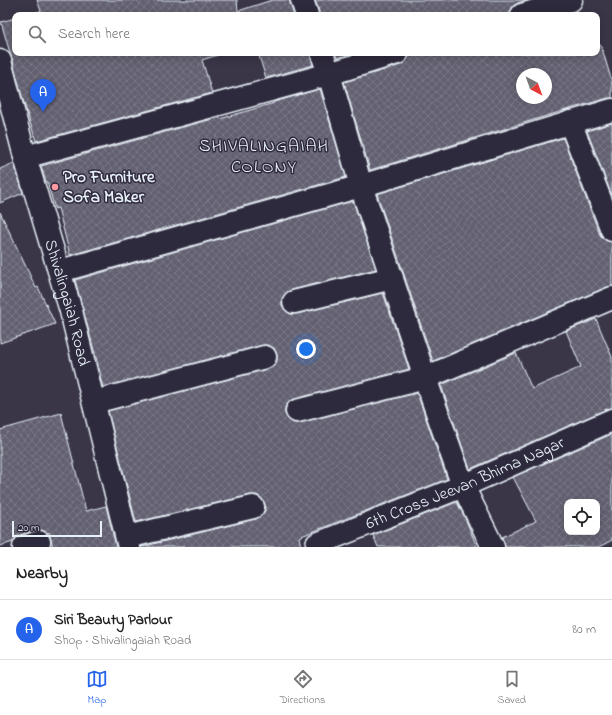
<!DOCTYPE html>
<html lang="en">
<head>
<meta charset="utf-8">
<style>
  body { margin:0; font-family:"Indie Flower",sans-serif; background:#f2f2f2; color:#222 }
  .controls { position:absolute; right:12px; bottom:12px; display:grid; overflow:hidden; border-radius:8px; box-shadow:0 2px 10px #0003 }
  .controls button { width:36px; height:36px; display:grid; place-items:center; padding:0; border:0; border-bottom:1px solid #e0e0e0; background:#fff; color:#222; font:20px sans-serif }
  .compass { position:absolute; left:516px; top:68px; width:36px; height:36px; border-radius:50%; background:#fff; box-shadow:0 2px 10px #0003; rotate:139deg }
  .scale { position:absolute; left:12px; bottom:10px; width:90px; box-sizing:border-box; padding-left:4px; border:2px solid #e8f1f8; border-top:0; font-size:11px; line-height:14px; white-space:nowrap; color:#e8f1f8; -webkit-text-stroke:3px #2f2a3d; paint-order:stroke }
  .you { position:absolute; left:306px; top:349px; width:14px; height:14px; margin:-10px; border:3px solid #fff; border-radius:50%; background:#1a73e8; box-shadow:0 0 0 6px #1a73e833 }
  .badge { display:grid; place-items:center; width:26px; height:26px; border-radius:50%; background:#2563eb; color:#fff; font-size:13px; font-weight:700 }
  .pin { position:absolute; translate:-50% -33px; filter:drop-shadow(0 1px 2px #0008) }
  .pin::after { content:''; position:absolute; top:21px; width:14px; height:12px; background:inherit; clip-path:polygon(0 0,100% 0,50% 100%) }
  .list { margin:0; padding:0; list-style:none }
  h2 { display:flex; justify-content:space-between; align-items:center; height:52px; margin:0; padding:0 16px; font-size:17px }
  h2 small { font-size:13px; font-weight:400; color:#767676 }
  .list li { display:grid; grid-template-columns:26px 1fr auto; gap:12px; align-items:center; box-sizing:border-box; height:60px; padding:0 16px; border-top:1px solid #e0e0e0 }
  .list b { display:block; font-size:15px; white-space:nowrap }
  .list p { margin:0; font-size:13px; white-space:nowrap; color:#767676 }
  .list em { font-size:13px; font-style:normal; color:#767676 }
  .icon { flex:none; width:22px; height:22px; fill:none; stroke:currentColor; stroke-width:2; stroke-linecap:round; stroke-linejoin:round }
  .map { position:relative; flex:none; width:612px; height:547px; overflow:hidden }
  .search { position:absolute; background:#fff; box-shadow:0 2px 10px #0003; left:12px; right:12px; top:12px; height:44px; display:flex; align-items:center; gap:10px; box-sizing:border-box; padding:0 14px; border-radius:8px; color:#767676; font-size:15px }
  .sheet { height:112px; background:#fff }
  nav { display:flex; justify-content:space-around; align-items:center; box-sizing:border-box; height:56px; border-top:1px solid #e0e0e0; background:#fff; font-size:11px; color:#767676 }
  nav a { display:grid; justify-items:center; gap:2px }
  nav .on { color:#2563eb }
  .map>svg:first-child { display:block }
</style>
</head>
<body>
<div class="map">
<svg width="612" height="547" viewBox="0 0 612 547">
  <defs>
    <pattern id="building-cross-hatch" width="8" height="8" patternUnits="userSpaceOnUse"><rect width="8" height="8" fill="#636171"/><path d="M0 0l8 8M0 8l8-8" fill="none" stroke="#797886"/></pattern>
  </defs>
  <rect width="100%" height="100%" fill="#3a3648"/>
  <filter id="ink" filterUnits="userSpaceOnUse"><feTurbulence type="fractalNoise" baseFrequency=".025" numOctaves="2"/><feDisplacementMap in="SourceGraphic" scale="8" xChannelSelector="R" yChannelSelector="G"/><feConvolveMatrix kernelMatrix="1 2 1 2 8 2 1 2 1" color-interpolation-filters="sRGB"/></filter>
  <g filter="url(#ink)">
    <!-- building -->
    <path fill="url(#building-cross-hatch)" stroke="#e8f1f8" fill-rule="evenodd" d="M 37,0 L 237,0 L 238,11 L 272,0 L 290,0 L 290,4 L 294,15 L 25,15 L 41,11 Z
      M 315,0 L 528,0 L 518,3 L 513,6 L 510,12 L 510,15 L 319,15 L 319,11 Z
      M 15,18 L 15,53 L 224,53 L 202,60 L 212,93 L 36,141 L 23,100 L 12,58 L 10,53 L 1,22 Z
      M 601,45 L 612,82 L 612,98 L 608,98 L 566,110 L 370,170 L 344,82 L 401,65 L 406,61 L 409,56 L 409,53 L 597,53 L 597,46 ZM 522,74 L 546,74 L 546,98 L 522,98 Z
      M 258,53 L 310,53 L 313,65 L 266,78 Z
      M 335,53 L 355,53 L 337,58 Z
      M 320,89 L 346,177 L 70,255 L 58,208 L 55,209 L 47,182 L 46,182 L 41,166 L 220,117 L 220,119 L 274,103 L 274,102 Z
      M 612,123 L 612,196 L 587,131 Z
      M 563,138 L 600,235 L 605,240 L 612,242 L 612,286 L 607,287 L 433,361 L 377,194 Z
      M 14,163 L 23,193 L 0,203 L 0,169 Z
      M 353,201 L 376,269 L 291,290 L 286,293 L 282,298 L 282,305 L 285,310 L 290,314 L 297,314 L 383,293 L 409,369 L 294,399 L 289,402 L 285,407 L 285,414 L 288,419 L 293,423 L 300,423 L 417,393 L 447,479 L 299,537 L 301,547 L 141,547 L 256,519 L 261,516 L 265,511 L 265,504 L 262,499 L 257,495 L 250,495 L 136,522 L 108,411 L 268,369 L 274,366 L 277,361 L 277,354 L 274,348 L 268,345 L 262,345 L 103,387 L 100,377 L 101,376 L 75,280 Z
      M 0,212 L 36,288 L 38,287 L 55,324 L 0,343 Z
      M 596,319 L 612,357 L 612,408 L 607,409 L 470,469 L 441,385 L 516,353 L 532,389 L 581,367 L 566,331 Z
      M 61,413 L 86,511 L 106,506 L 116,547 L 53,547 L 49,532 L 48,533 L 41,530 L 35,530 L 20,535 L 15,538 L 13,542 L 0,546 L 0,430 Z
      M 612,434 L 612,540 L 599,547 L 505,547 L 502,537 L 536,521 L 513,477 ZM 567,502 L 597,502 L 597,532 L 567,532 Z
      M 457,502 L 465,518 L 477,547 L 378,547 L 373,535 Z"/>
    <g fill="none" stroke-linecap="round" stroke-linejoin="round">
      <defs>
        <g id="minor">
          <path d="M 302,0 L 307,15"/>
          <path d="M 522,15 L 571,0"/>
          <path d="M 322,53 L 329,74 L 361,186 L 425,378 L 463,486 L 493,547"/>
          <path id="s1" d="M 0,61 L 25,157 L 71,311 L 129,547"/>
          <path d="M 570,122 L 612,230"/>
          <path d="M 25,157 L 329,74 L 397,53"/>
          <path d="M 60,271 L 361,186 L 612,110"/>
          <path d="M 294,302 L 392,278"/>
          <path d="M 94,402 L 265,357"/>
          <path d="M 297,411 L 425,378 L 612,298"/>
          <path d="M 127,537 L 253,507"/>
          <path id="s2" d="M 317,544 L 463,486 L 612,420"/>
          <path d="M 24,547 L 39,542"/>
        </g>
      </defs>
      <!-- minor casing -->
      <use href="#minor" stroke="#e8f1f8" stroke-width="25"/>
      <!-- minor -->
      <use href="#minor" stroke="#2f2a3d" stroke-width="22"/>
    </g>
  </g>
  <!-- markers -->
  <circle fill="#ff9aa2" stroke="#2f2a3d" stroke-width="1.5" cx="55" cy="187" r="4"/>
  <g text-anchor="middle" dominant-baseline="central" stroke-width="3" stroke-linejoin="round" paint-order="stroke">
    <!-- poi labels -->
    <g font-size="17" font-weight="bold" fill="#e8f1f8" stroke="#2f2a3d" text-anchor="start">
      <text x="63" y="177">Pro Furniture<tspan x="63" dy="20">Sofa Maker</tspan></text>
    </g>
    <!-- street labels -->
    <g font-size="17" fill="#e8f1f8" stroke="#2f2a3d">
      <text stroke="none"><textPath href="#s1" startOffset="251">Shivalingaiah Road</textPath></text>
      <text stroke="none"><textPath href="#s2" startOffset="160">6th Cross Jeevan Bhima Nagar</textPath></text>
    </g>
    <!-- neighbourhood labels -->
    <g font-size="18" letter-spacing="1" fill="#e8f1f8" stroke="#2f2a3d">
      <text x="264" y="147">SHIVALINGAIAH<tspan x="264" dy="21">COLONY</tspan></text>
    </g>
  </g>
</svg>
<div class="controls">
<button><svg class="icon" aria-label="locate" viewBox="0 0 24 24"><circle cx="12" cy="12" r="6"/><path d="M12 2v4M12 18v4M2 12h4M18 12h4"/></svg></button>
</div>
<svg class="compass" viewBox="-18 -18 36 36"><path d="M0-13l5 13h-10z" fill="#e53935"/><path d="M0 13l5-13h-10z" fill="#767676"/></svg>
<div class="scale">20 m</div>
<div class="you"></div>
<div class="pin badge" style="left:43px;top:112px">A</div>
<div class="search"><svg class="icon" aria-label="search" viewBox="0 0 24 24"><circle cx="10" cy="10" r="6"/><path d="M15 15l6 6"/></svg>Search here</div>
</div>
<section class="sheet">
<h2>Nearby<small></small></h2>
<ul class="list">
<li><span class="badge">A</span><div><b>Siri Beauty Parlour</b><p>Shop · Shivalingaiah Road</p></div><em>80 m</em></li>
</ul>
</section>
<nav>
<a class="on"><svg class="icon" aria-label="map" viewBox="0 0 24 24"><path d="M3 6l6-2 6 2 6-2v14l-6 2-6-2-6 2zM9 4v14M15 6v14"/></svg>Map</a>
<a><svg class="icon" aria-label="directions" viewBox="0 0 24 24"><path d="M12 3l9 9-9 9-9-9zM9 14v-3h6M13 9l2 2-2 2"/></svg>Directions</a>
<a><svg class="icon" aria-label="saved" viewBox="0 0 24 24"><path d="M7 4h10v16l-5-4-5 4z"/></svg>Saved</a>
</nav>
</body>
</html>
